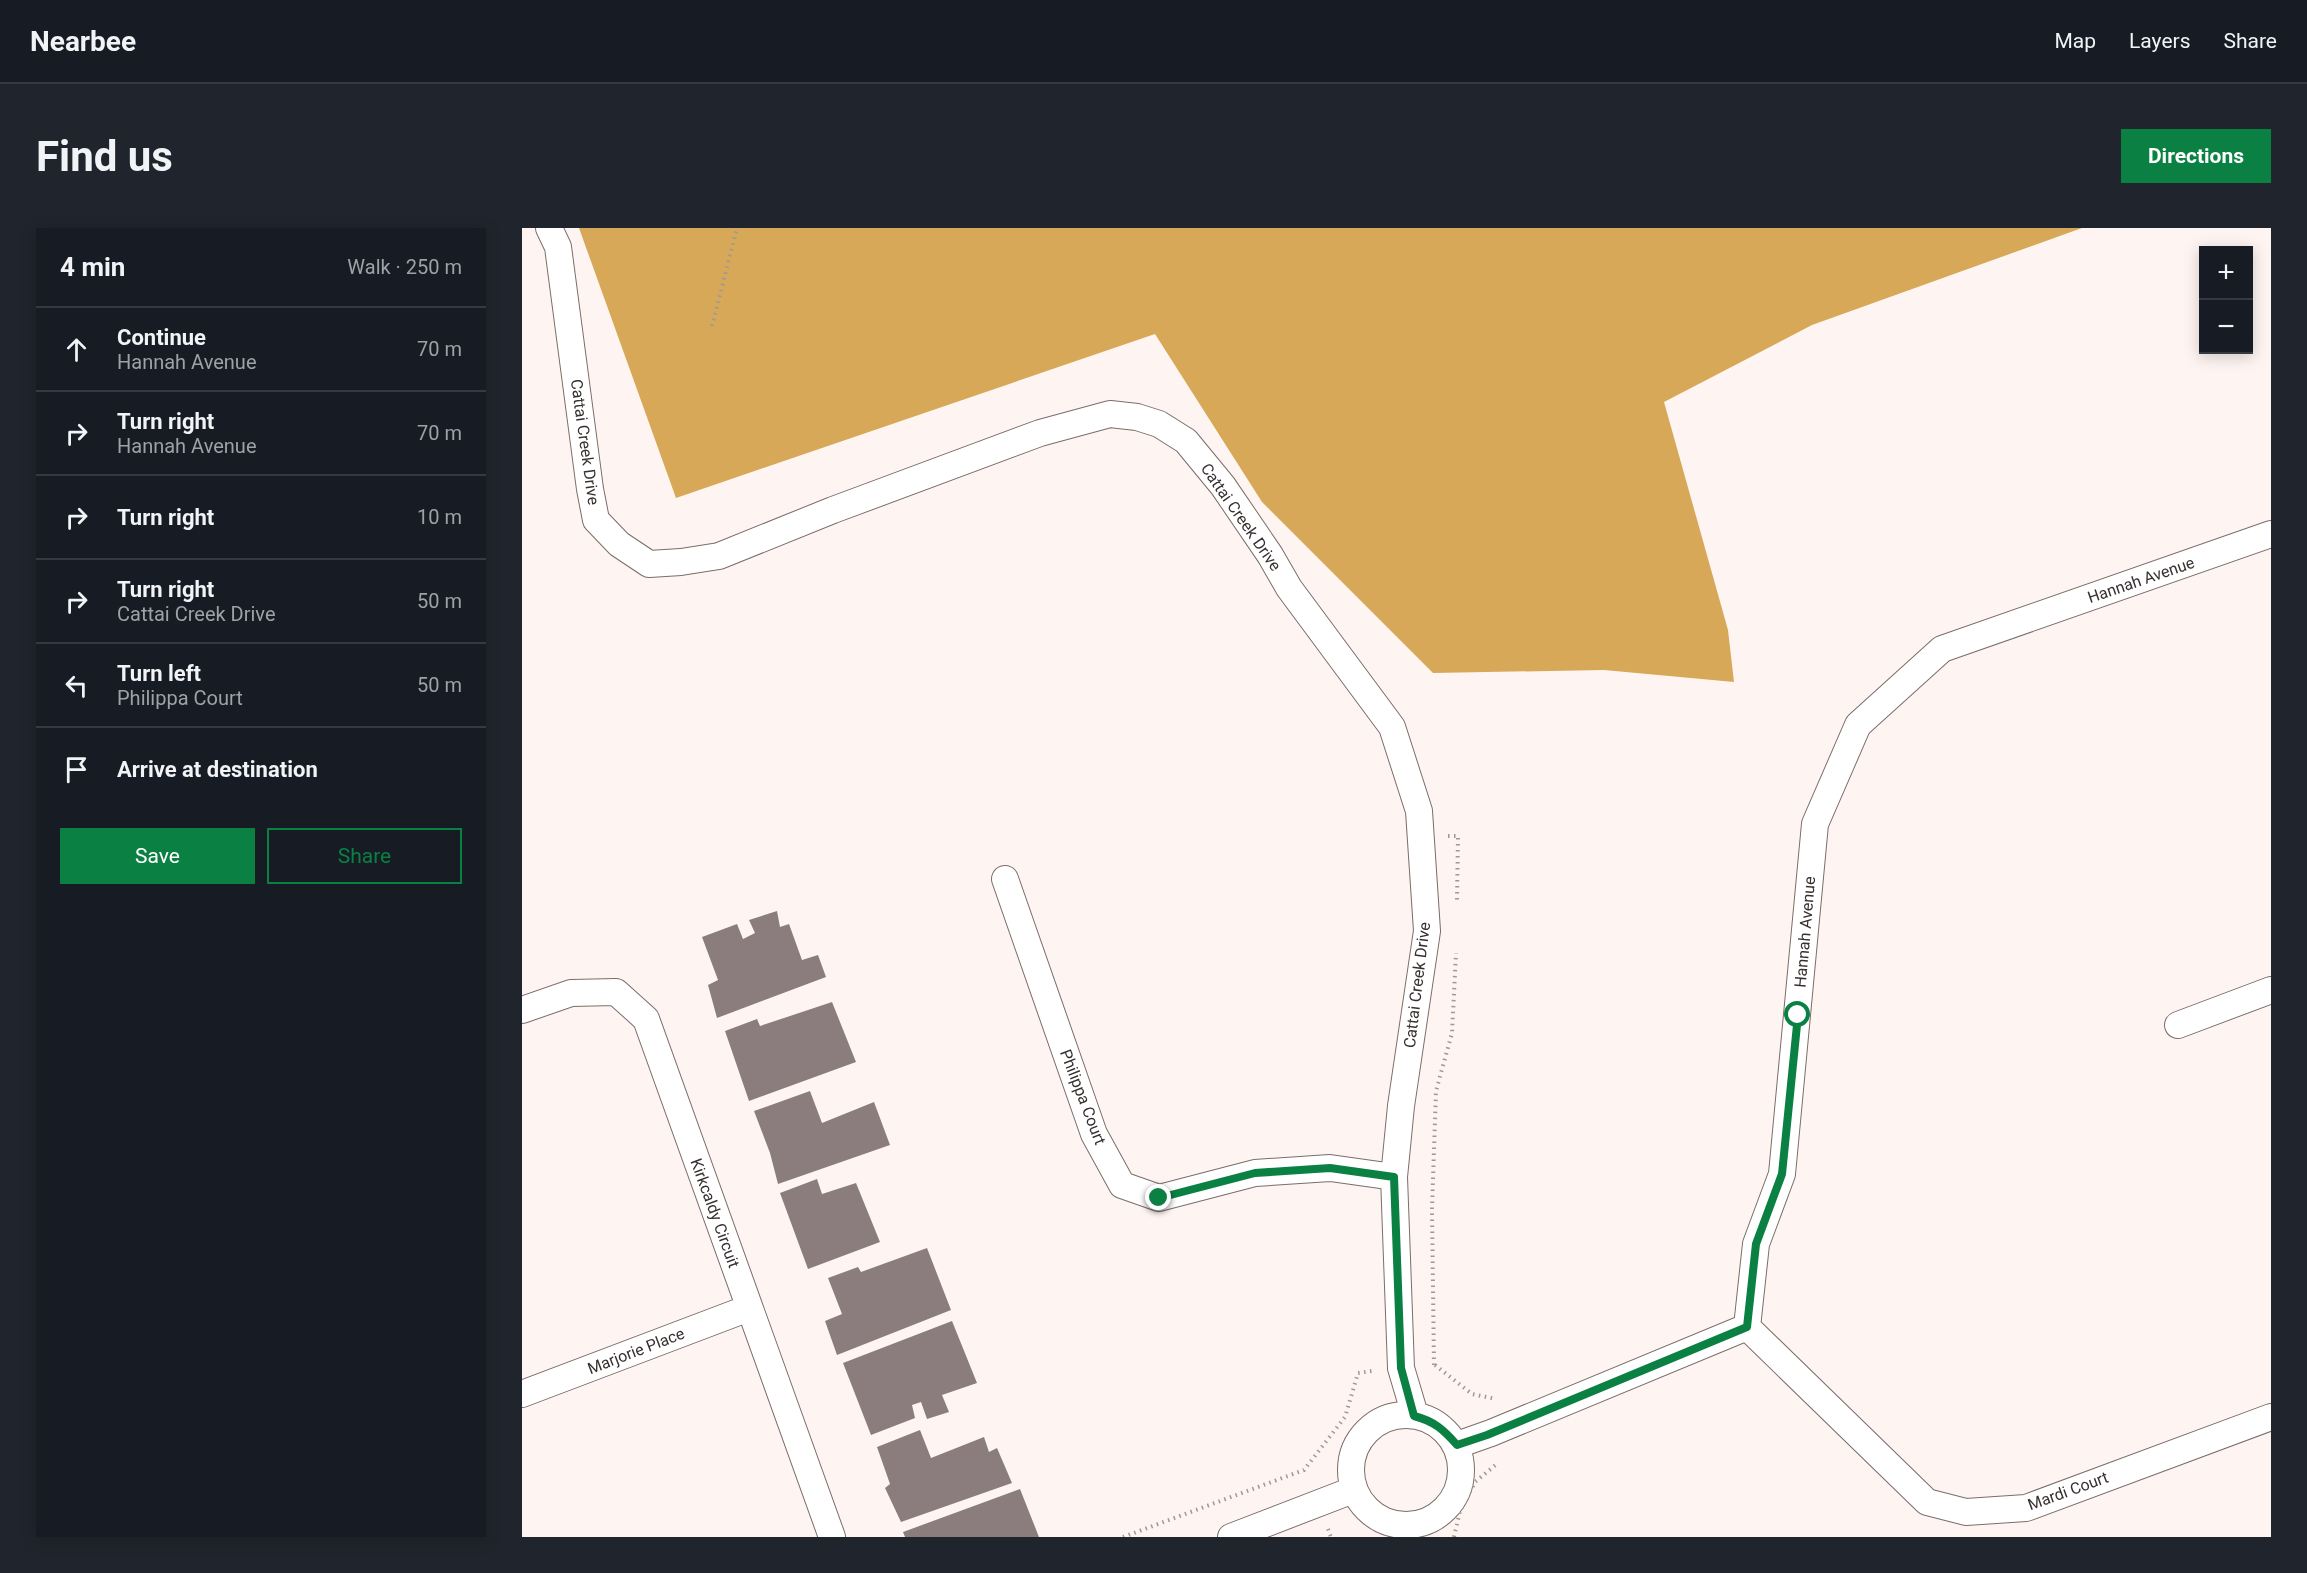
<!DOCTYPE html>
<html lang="en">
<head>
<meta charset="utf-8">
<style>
  body { margin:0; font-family:Roboto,sans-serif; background:#20242c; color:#f1f3f6 }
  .controls { position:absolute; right:18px; top:18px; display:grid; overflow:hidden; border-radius:0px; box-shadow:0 3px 15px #0003 }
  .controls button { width:54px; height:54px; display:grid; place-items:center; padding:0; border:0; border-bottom:2px solid #363941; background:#171b24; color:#f1f3f6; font:30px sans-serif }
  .stop { position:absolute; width:18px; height:18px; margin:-14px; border:4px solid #0b8043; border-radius:50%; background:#fff }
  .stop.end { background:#0b8043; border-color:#fff; box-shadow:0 2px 6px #0008 }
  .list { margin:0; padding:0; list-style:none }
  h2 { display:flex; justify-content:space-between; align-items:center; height:78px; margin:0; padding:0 24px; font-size:26px }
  h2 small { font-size:20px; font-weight:400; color:#9ea1a6 }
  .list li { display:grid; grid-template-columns:39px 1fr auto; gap:18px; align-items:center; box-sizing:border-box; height:84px; padding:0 24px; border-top:2px solid #363941 }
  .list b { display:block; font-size:22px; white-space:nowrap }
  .list p { margin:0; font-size:20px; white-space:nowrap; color:#9ea1a6 }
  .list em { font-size:20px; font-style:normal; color:#9ea1a6 }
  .actions { display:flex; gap:12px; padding:18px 24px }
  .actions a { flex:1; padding:14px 0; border:2px solid #0b8043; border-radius:0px; text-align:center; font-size:21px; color:#0b8043 }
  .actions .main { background:#0b8043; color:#fff }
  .icon { flex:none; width:33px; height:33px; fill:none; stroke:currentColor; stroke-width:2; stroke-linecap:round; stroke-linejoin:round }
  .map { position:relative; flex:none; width:1749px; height:1309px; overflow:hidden; border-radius:0px }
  header { display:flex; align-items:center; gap:36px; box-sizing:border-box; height:84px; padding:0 30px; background:#171b24; border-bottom:2px solid #363941 }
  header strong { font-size:28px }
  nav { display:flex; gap:33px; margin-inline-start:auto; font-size:21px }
  .intro { display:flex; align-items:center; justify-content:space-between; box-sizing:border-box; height:144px; padding:0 36px }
  h1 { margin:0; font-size:42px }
  .button { padding:15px 27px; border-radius:0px; background:#0b8043; color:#fff; font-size:21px; font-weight:700 }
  main { display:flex; gap:36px; padding:0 36px }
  aside { flex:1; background:#171b24; border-radius:0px; box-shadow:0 3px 15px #0003 }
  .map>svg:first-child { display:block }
</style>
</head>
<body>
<header>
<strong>Nearbee</strong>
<nav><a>Map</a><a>Layers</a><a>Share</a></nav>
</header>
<div class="intro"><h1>Find us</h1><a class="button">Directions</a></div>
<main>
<aside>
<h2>4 min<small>Walk · 250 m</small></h2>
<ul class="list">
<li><svg class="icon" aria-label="ahead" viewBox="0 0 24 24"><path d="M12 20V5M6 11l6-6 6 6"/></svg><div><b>Continue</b><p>Hannah Avenue</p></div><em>70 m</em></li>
<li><svg class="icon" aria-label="right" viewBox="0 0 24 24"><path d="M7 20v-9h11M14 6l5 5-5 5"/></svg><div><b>Turn right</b><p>Hannah Avenue</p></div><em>70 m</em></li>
<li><svg class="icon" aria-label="right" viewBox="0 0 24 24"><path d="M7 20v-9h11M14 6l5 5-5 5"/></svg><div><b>Turn right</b></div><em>10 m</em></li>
<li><svg class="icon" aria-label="right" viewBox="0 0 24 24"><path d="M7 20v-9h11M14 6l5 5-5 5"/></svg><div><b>Turn right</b><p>Cattai Creek Drive</p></div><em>50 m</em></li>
<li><svg class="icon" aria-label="left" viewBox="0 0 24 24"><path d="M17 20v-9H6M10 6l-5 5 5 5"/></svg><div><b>Turn left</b><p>Philippa Court</p></div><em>50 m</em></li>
<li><svg class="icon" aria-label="arrive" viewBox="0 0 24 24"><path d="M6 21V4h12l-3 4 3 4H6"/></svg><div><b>Arrive at destination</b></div></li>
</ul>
<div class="actions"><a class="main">Save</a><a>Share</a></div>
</aside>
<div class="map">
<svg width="1749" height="1309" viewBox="0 0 1749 1309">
  <rect width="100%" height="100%" fill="#fef5f2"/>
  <!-- forest -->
  <path fill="#d7a857" d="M 57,0 L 1560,0 L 1290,97 L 1142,174 L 1206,402 L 1212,454 L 1082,442 L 911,445 L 740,274 L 633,106 L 154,270 Z"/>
  <!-- building -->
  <path fill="#8b7d7d" d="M 255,683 L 258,699 L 267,696 L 280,732 L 296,727 L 304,749 L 195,790 L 186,757 L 196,752 L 180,709 L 215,696 L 221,711 L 233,705 L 227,692 Z
    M 310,774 L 334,834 L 227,873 L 203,803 L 235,791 L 238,798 Z
    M 288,863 L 300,895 L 352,874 L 368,917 L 256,956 L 248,925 L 232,883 Z
    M 295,951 L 300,966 L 334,955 L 358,1014 L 286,1041 L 258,965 Z
    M 405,1020 L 429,1082 L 315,1127 L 303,1093 L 320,1086 L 306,1050 L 336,1039 L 339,1044 Z
    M 430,1093 L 455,1155 L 420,1167 L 427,1184 L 405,1191 L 399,1174 L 390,1177 L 393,1190 L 349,1207 L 321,1135 Z
    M 398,1202 L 409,1230 L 462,1209 L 467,1224 L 475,1220 L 490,1255 L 379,1294 L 363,1260 L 368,1256 L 355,1219 Z
    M 498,1261 L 517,1309 L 383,1309 L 381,1304 Z"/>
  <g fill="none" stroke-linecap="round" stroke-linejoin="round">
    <defs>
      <path id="minor" d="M 27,0 L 36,19 L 68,261 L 74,292 L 97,316 L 127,336 L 159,334 L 197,328 L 311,282 L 518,205 L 588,186 L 615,189 L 637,196 L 664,213 L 701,258 L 748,327 L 767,360 L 870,499 L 897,583 L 905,703 L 879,878 L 872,949 L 879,1140 L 893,1187
        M 483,651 L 572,906 L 600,957 L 637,970 L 733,945 L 808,940 L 872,949
        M 0,782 L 49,765 L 94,764 L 124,791 L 310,1309
        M 1656,797 L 1749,762
        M 1225,1099 L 1234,1016 L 1260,946 L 1293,596 L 1336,497 L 1420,421 L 1749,306
        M 1225,1099 L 1405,1274 L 1444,1284 L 1504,1280 L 1749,1189
        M 0,1166 L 227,1080
        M829 1242a55 55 0 1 1 110 0a55 55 0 1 1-110 0Z
        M 935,1217 L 969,1205 L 1225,1099
        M 709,1309 L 831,1262"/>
    </defs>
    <!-- minor casing -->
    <use href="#minor" stroke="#7b6d69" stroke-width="28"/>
    <!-- path -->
    <path stroke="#9f9895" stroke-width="4" stroke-dasharray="1.5 4.5" stroke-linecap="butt" d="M 190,98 L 215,0
      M 926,608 L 936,608 L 935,672
      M 912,1137 L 910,981 L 914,863 L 930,805 L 934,725
      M 913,1137 L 950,1166 L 974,1171
      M 806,1301 L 809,1309
      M 601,1309 L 782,1242 L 823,1189 L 836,1145 L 850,1143
      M 932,1309 L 938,1283 L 953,1254 L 976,1235"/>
    <!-- minor -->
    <use href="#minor" stroke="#fff" stroke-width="26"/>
  </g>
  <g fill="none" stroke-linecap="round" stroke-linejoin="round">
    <!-- route -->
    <path stroke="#0b8043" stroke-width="8" d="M 637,970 L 733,945 L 808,940 L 872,949 L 879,1140 L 892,1188 C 912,1193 922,1202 935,1217 L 965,1207 L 1225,1099 L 1234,1016 L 1260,946 L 1276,787"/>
  </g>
  <g text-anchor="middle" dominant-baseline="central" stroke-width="4.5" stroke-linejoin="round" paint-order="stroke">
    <!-- street labels -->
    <g font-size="16" fill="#36302e" stroke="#fff">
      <text transform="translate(63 214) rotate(82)">Cattai Creek Drive</text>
      <text transform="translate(719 289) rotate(55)">Cattai Creek Drive</text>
      <text transform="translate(1619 352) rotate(-19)">Hannah Avenue</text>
      <text transform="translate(1283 704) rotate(-85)">Hannah Avenue</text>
      <text transform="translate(895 757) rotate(-83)">Cattai Creek Drive</text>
      <text transform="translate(561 869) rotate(69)">Philippa Court</text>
      <text transform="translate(193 985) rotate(70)">Kirkcaldy Circuit</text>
      <text transform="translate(114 1123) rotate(-21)">Marjorie Place</text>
      <text transform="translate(1546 1263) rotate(-20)">Mardi Court</text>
    </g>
  </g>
</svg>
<div class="controls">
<button>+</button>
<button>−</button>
</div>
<div class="stop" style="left:1276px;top:787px"></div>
<div class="stop end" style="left:637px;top:970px"></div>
</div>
</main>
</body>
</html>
